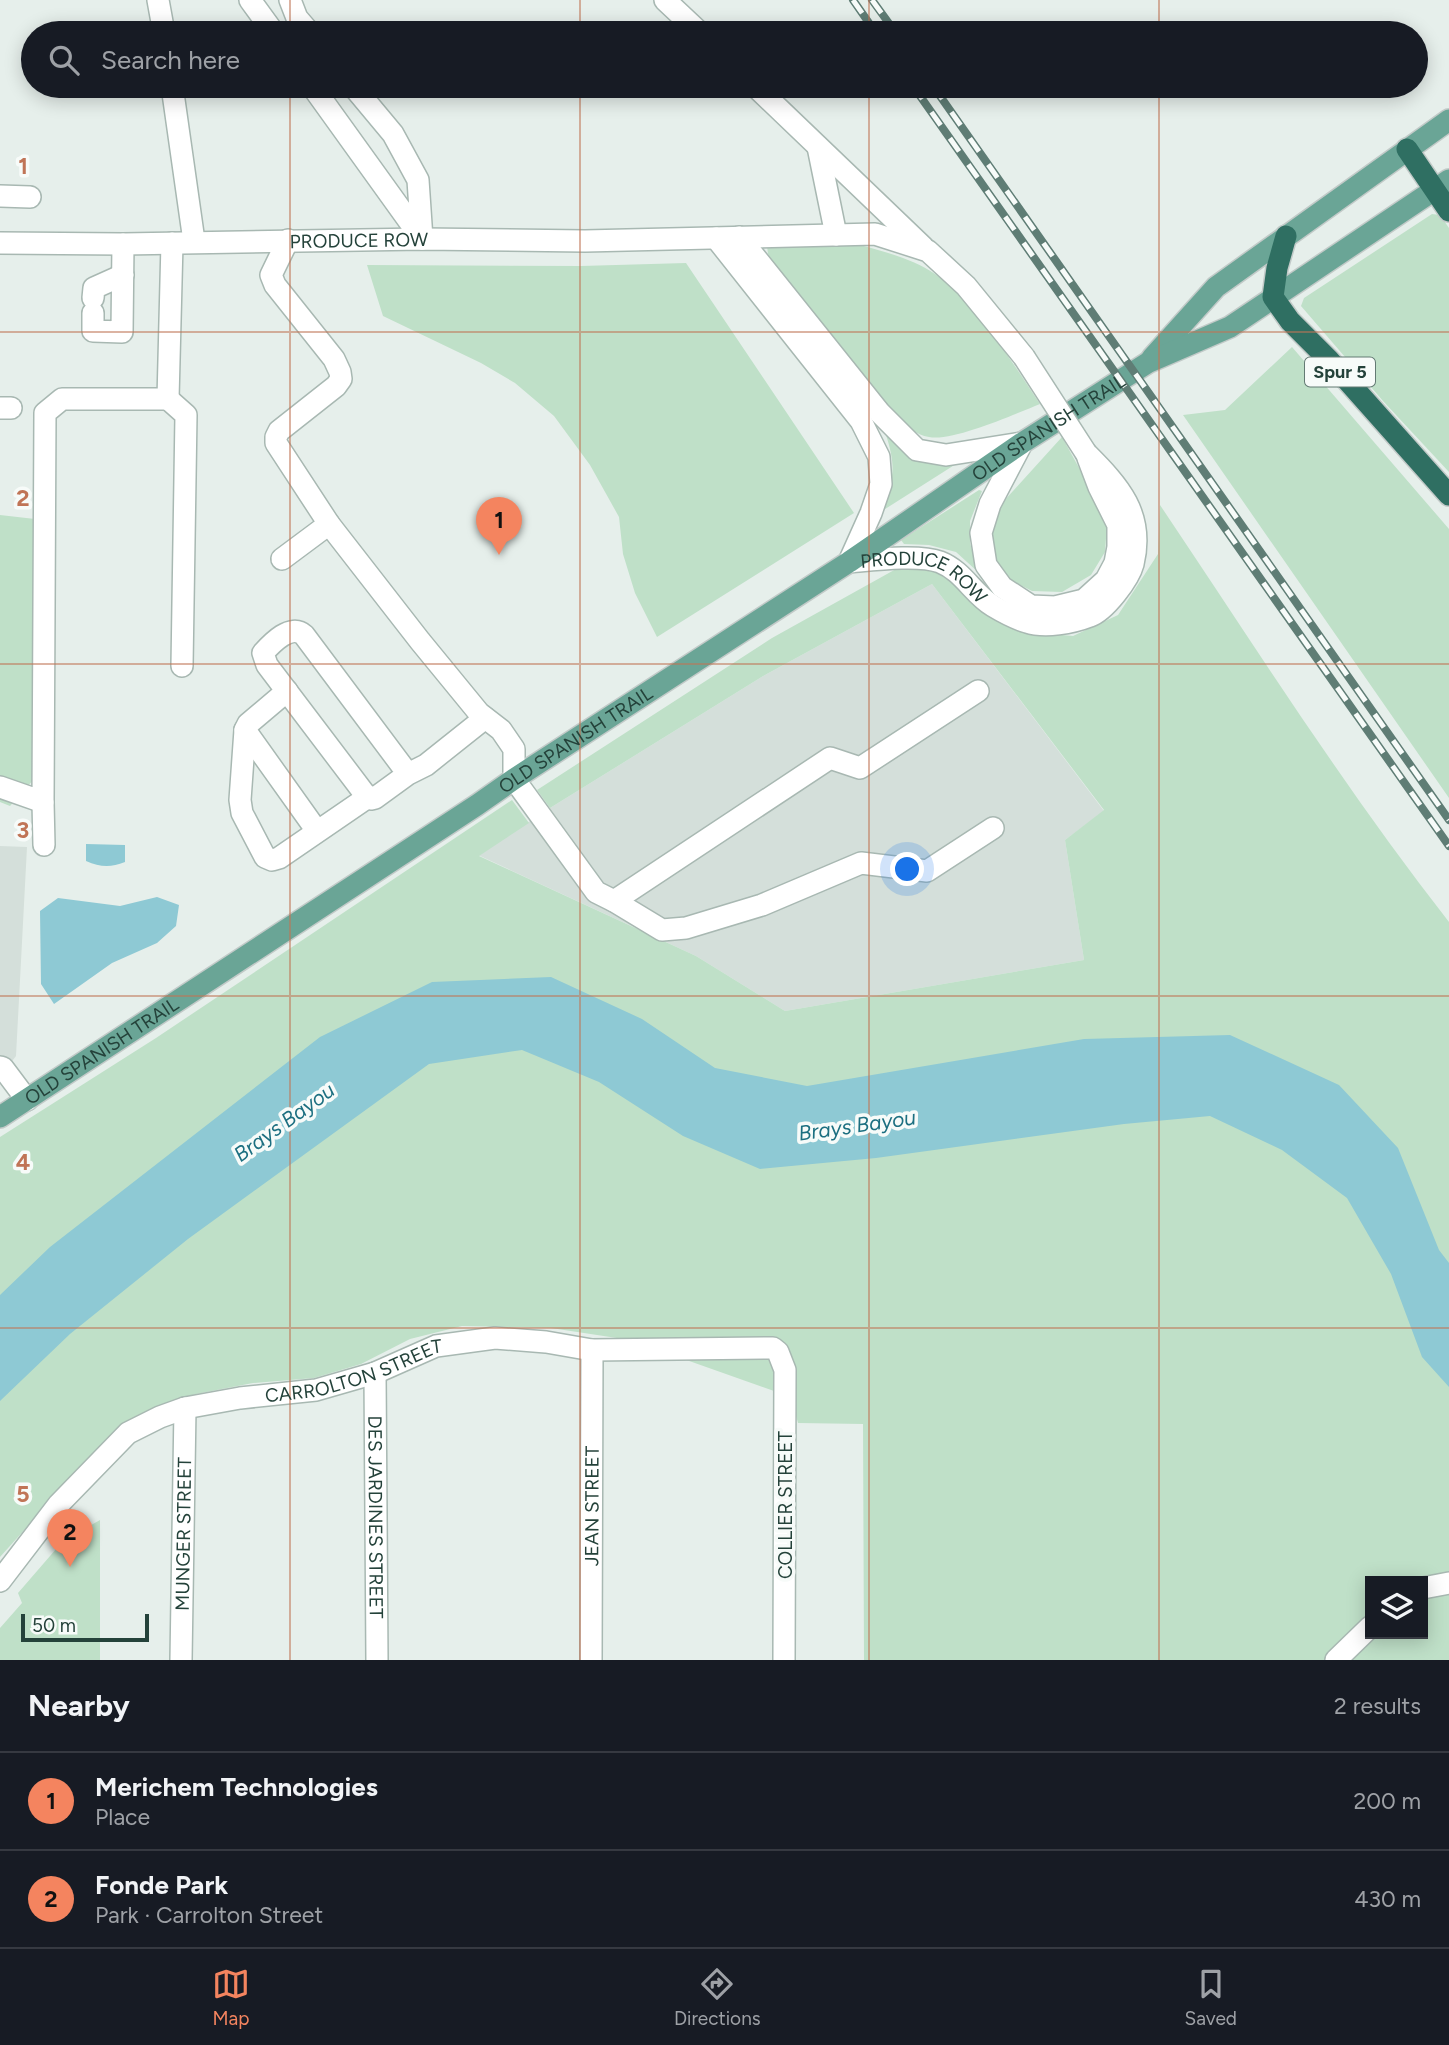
<!DOCTYPE html>
<html lang="en">
<head>
<meta charset="utf-8">
<style>
  body { margin:0; font-family:Figtree,sans-serif; background:#20242c; color:#f1f3f6 }
  .controls { position:absolute; right:21px; bottom:21px; display:grid; overflow:hidden; border-radius:0px; box-shadow:0 4px 18px #0003 }
  .controls button { width:63px; height:63px; display:grid; place-items:center; padding:0; border:0; border-bottom:2px solid #363941; background:#171b24; color:#f1f3f6; font:35px sans-serif }
  .scale { position:absolute; left:21px; bottom:18px; width:128px; box-sizing:border-box; padding-left:7px; border:4px solid #24423a; border-top:0; font-size:19px; line-height:24px; white-space:nowrap; color:#24423a; -webkit-text-stroke:5px #f7fbf9; paint-order:stroke }
  .you { position:absolute; left:908px; top:870px; width:24px; height:24px; margin:-18px; border:5px solid #fff; border-radius:50%; background:#1a73e8; box-shadow:0 0 0 10px #1a73e833 }
  .badge { display:grid; place-items:center; width:46px; height:46px; border-radius:50%; background:#f4845f; color:#111; font-size:23px; font-weight:700 }
  .pin { position:absolute; translate:-50% -58px; filter:drop-shadow(0 2px 4px #0008) }
  .pin::after { content:''; position:absolute; top:37px; width:24px; height:21px; background:inherit; clip-path:polygon(0 0,100% 0,50% 100%) }
  .list { margin:0; padding:0; list-style:none }
  h2 { display:flex; justify-content:space-between; align-items:center; height:91px; margin:0; padding:0 28px; font-size:30px }
  h2 small { font-size:23px; font-weight:400; color:#9ea1a6 }
  .list li { display:grid; grid-template-columns:46px 1fr auto; gap:21px; align-items:center; box-sizing:border-box; height:98px; padding:0 28px; border-top:2px solid #363941 }
  .list b { display:block; font-size:26px; white-space:nowrap }
  .list p { margin:0; font-size:23px; white-space:nowrap; color:#9ea1a6 }
  .list em { font-size:23px; font-style:normal; color:#9ea1a6 }
  .icon { flex:none; width:38px; height:38px; fill:none; stroke:currentColor; stroke-width:2; stroke-linecap:round; stroke-linejoin:round }
  .map { position:relative; flex:none; width:1449px; height:1660px; overflow:hidden }
  .search { position:absolute; background:#171b24; box-shadow:0 4px 18px #0003; left:21px; right:21px; top:21px; height:77px; display:flex; align-items:center; gap:18px; box-sizing:border-box; padding:0 24px; border-radius:38px; color:#9ea1a6; font-size:26px }
  .sheet { height:287px; background:#171b24 }
  nav { display:flex; justify-content:space-around; align-items:center; box-sizing:border-box; height:98px; border-top:2px solid #363941; background:#171b24; font-size:19px; color:#9ea1a6 }
  nav a { display:grid; justify-items:center; gap:4px }
  nav .on { color:#f4845f }
  .map>svg:first-child { display:block }
</style>
</head>
<body>
<div class="map">
<svg width="1449" height="1660" viewBox="0 0 1449 1660">
  <rect width="100%" height="100%" fill="#e6efeb"/>
  <!-- built -->
  <path fill="#d4dfda" d="M 932,584 L 1104,811 L 1065,840 L 1084,960 L 785,1011 L 696,956 L 478,855 L 550,808 L 765,675 Z
    M 0,846 L 27,847 L 16,1056 L 0,1077 Z"/>
  <!-- green -->
  <path fill="#bfe0c8" fill-rule="evenodd" d="M 1432,214 L 1440,215 L 1449,228 L 1449,472 L 1383,401 L 1301,306 L 1304,298 Z
    M 860,245 C 886,252 913,259 935,274 C 978,305 1011,361 1040,404 C 1015,414 952,442 929,437 C 916,435 905,425 896,417 L 775,265 L 768,254 L 767,246 Z
    M 686,263 L 854,513 L 657,637 L 635,593 L 623,554 L 619,517 L 590,465 L 554,416 L 515,383 L 481,363 L 383,316 L 367,265 L 581,266 Z
    M 1292,347 L 1449,529 L 1449,798 L 1183,415 L 1225,410 Z
    M 886,435 L 907,454 L 955,460 L 956,464 L 882,511 C 893,479 897,469 886,435 Z
    M 1062,437 L 1094,495 L 1107,525 L 1105,552 L 1091,575 L 1062,592 L 1032,591 L 1007,578 L 993,555 L 989,530 L 1003,502 Z
    M 979,490 L 982,491 L 970,521 L 970,543 L 978,572 L 956,552 L 929,545 L 904,544 L 901,540 Z
    M 1160,505 C 1254,645 1345,789 1449,922 L 1449,1660 L 864,1660 L 863,1424 L 798,1423 L 791,1397 L 630,1340 L 551,1328 L 462,1326 L 410,1339 L 361,1364 L 314,1378 L 253,1383 L 196,1394 L 164,1405 L 90,1457 L 0,1557 L 0,1137 L 156,1038 L 512,800 L 529,823 L 479,856 L 696,956 L 785,1011 L 1084,960 L 1065,840 L 1104,810 L 932,584 L 765,675 L 550,808 L 537,790 L 772,638 L 896,569 L 923,563 L 962,581 L 986,615 L 1030,632 L 1073,636 L 1118,615 L 1158,554 ZM 1370,1581 L 1423,1581 L 1423,1634 L 1370,1634 Z
    M 0,515 L 35,519 L 35,778 L 10,806 L 0,802 Z
    M 100,1520 L 100,1660 L 0,1660 L 0,1628 L 22,1603 L 18,1593 L 63,1541 Z"/>
  <!-- water -->
  <path fill="#8ec9d4" d="M 86,844 L 125,845 L 125,862 C 110,868 100,867 86,861 Z
    M 157,897 L 179,905 L 176,926 L 157,943 L 112,963 L 54,1004 L 41,984 L 40,911 L 58,898 L 120,906 Z
    M 551,977 L 642,1019 L 715,1068 L 807,1086 L 1084,1039 L 1230,1035 L 1339,1085 L 1398,1148 L 1439,1250 L 1449,1263 L 1449,1387 L 1422,1357 L 1391,1274 L 1347,1198 L 1282,1150 L 1210,1116 L 1124,1124 L 876,1158 L 760,1169 L 683,1136 L 599,1082 L 522,1050 L 429,1064 L 188,1239 L 70,1334 L 0,1401 L 0,1295 L 50,1247 L 320,1037 L 432,982 Z"/>
  <g fill="none" stroke-linecap="round" stroke-linejoin="round">
    <defs>
      <g id="minor">
        <path d="M 158,0 L 164,33"/>
        <path d="M 250,0 L 274,33"/>
        <path d="M 290,0 L 297,18 L 310,33"/>
        <path d="M 665,0 L 700,33"/>
        <path d="M 172,86 L 194,241"/>
        <path d="M 312,86 L 422,239"/>
        <path d="M 353,86 L 393,134 L 418,180 L 422,239"/>
        <path d="M 755,86 L 923,247"/>
        <path d="M 818,147 L 836,235"/>
        <path d="M 0,196 L 30,197"/>
        <path d="M 739,237 L 880,413 L 917,450 L 946,455 L 1022,443"/>
        <path id="s1" d="M 716,238 L 861,421 L 879,457 L 881,484 L 871,513 L 849,562 C 872,560 919,554 940,562 C 963,571 973,594 993,606 C 1003,612 1016,619 1027,622 C 1045,628 1072,623 1090,616 C 1105,611 1129,579 1133,564 C 1145,514 1119,486 1086,453"/>
        <path d="M 288,240 L 271,275 L 275,285 L 334,359 L 340,372 L 341,379 L 336,386 L 279,431 L 276,437 L 276,443 L 329,524 L 420,641 L 479,713 L 501,730 L 514,749 L 514,779 L 596,892 L 614,901 L 662,930 L 686,928 L 762,905 L 861,863 L 927,871 L 993,828"/>
        <path id="s2" d="M 0,243 L 123,244 L 422,239 L 585,241 L 875,234 L 928,251 L 966,286 L 1024,357"/>
        <path d="M 93,298 L 94,288 L 123,275"/>
        <path d="M 93,313 L 93,331 L 122,332 L 123,244"/>
        <path d="M 168,399 L 186,415 L 182,666"/>
        <path d="M 0,408 L 11,408"/>
        <path d="M 1022,443 L 990,504 L 981,533 L 986,565 L 1002,587 L 1031,606 L 1055,607 L 1084,600 L 1106,580 L 1115,563 L 1118,547 L 1118,525 L 1099,487 L 1088,458"/>
        <path d="M 282,559 L 329,524"/>
        <path d="M 287,691 L 248,724 L 245,730 L 240,800 L 242,813 L 265,857 L 272,860 L 279,858 L 368,797"/>
        <path d="M 245,730 L 317,831"/>
        <path d="M 408,774 L 304,635 C 291,623 272,643 263,653 L 267,665 L 364,793 L 371,799 L 375,798 L 408,774 L 426,765 L 485,718"/>
        <path d="M 0,787 L 43,802 L 45,413 L 62,399 L 168,399 L 172,243"/>
        <path d="M 43,802 L 44,845"/>
        <path d="M 614,901 L 830,758 L 860,768 L 978,691"/>
        <path d="M 0,1067 L 3,1068 L 27,1100"/>
        <path id="s3" d="M 375,1373 L 377,1660"/>
        <path id="s4" d="M 0,1581 L 59,1504 L 128,1433 L 160,1417 L 185,1408 L 240,1398 L 316,1390 L 375,1373 L 436,1346 L 495,1338 L 546,1342 L 592,1350 L 773,1348 L 778,1352 L 785,1370 L 784,1660"/>
        <path d="M 1423,1588 L 1449,1583"/>
        <path id="s5" d="M 181,1660 L 185,1408"/>
        <path id="s6" d="M 591,1660 L 592,1350"/>
        <path d="M 1336,1660 L 1370,1627"/>
      </g>
      <g id="major">
        <path d="M 1152,358 L 1216,287 L 1449,120"/>
        <path id="s7" d="M 0,1117 L 477,805 L 514,779 L 849,562 L 1022,443 L 1149,362 L 1230,327 L 1449,180"/>
      </g>
      <path id="highway" d="M 1407,149 L 1449,211
        M 1286,236 L 1277,268 L 1273,297 L 1290,321 L 1329,360 L 1449,495"/>
    </defs>
    <!-- minor casing -->
    <use href="#minor" stroke="#a8b8b2" stroke-width="24"/>
    <!-- major casing -->
    <use href="#major" stroke="#c2cac8" stroke-width="24"/>
    <!-- highway casing -->
    <use href="#highway" stroke="#c2cac8" stroke-width="24"/>
    <!-- minor -->
    <use href="#minor" stroke="#fff" stroke-width="21"/>
    <!-- major -->
    <use href="#major" stroke="#6aa596" stroke-width="21"/>
    <!-- highway -->
    <use href="#highway" stroke="#2f6f62" stroke-width="21"/>
    <defs>
      <path id="rail" d="M 853,0 L 876,33
        M 872,0 L 896,33
        M 913,86 L 1449,846
        M 933,86 L 1449,820"/>
    </defs>
    <!-- rail casing -->
    <use href="#rail" stroke="#5f7d75" stroke-width="8"/>
    <!-- rail -->
    <use href="#rail" stroke="#f7fbf9" stroke-width="5" stroke-dasharray="16" stroke-linecap="butt"/>
    <defs>
      <path id="minor-bridge" d="M 1024,357 L 1086,453"/>
    </defs>
    <!-- minor-bridge casing -->
    <use href="#minor-bridge" stroke="#a8b8b2" stroke-width="24" stroke-linecap="butt"/>
    <!-- minor-bridge -->
    <use href="#minor-bridge" stroke="#fff" stroke-width="21"/>
  </g>
  <!-- grid -->
  <path fill="none" stroke="#c07456" stroke-width="2" stroke-opacity="0.55" d="M 290,0 L 290,33M 580,0 L 580,33M 869,0 L 869,33M 1159,0 L 1159,33M 290,86 L 290,1660M 580,86 L 580,1660M 869,86 L 869,1660M 1159,86 L 1159,1660M 0,332 L 1449,332M 0,664 L 1449,664M 0,996 L 1449,996M 0,1328 L 1449,1328"/>
  <g text-anchor="middle" dominant-baseline="central" stroke-width="7" stroke-linejoin="round" paint-order="stroke">
    <!-- shield labels -->
    <rect fill="#f7fbf9" stroke="#637a73" stroke-width="2" x="1305" y="357.5" width="70" height="29" rx="5"/>
    <g font-size="18" font-weight="bold" fill="#24423a">
      <text x="1340" y="372">Spur 5</text>
    </g>
    <!-- street labels -->
    <g font-size="19" fill="#24423a" stroke="#f7fbf9">
      <text stroke="none"><textPath href="#s2" startOffset="359">PRODUCE ROW</textPath></text>
      <text stroke="none"><textPath href="#s7" startOffset="1255">OLD SPANISH TRAIL</textPath></text>
      <text stroke="none"><textPath href="#s1" startOffset="466">PRODUCE ROW</textPath></text>
      <text stroke="none"><textPath href="#s7" startOffset="688">OLD SPANISH TRAIL</textPath></text>
      <text stroke="none"><textPath href="#s7" startOffset="121">OLD SPANISH TRAIL</textPath></text>
      <text stroke="none"><textPath href="#s4" startOffset="432">CARROLTON STREET</textPath></text>
      <text stroke="none"><textPath href="#s6" startOffset="154">JEAN STREET</textPath></text>
      <text transform="translate(785 1505) rotate(-90)">COLLIER STREET</text>
      <text stroke="none"><textPath href="#s3" startOffset="144">DES JARDINES STREET</textPath></text>
      <text stroke="none"><textPath href="#s5" startOffset="126">MUNGER STREET</textPath></text>
    </g>
    <!-- water labels -->
    <g font-size="21" font-style="italic" fill="#1c6f80" stroke="#f7fbf9">
      <text transform="translate(284 1122) rotate(-36)">Brays Bayou</text>
      <text transform="translate(857 1125) rotate(-8)">Brays Bayou</text>
    </g>
  </g>
  <g font-size="23" text-anchor="middle" font-weight="bold" fill="#c07456" stroke="#f7fbf9" stroke-width="7" stroke-linejoin="round" paint-order="stroke">
    <text x="23" y="174">1</text>
    <text x="23" y="506">2</text>
    <text x="23" y="838">3</text>
    <text x="23" y="1170">4</text>
    <text x="23" y="1502">5</text>
  </g>
</svg>
<div class="controls">
<button><svg class="icon" aria-label="layers" viewBox="0 0 24 24"><path d="M12 4l9 5-9 5-9-5zM3 14l9 5 9-5"/></svg></button>
</div>
<div class="scale">50 m</div>
<div class="you"></div>
<div class="pin badge" style="left:499px;top:555px">1</div>
<div class="pin badge" style="left:70px;top:1567px">2</div>
<div class="search"><svg class="icon" aria-label="search" viewBox="0 0 24 24"><circle cx="10" cy="10" r="6"/><path d="M15 15l6 6"/></svg>Search here</div>
</div>
<section class="sheet">
<h2>Nearby<small>2 results</small></h2>
<ul class="list">
<li><span class="badge">1</span><div><b>Merichem Technologies</b><p>Place</p></div><em>200 m</em></li>
<li><span class="badge">2</span><div><b>Fonde Park</b><p>Park · Carrolton Street</p></div><em>430 m</em></li>
</ul>
</section>
<nav>
<a class="on"><svg class="icon" aria-label="map" viewBox="0 0 24 24"><path d="M3 6l6-2 6 2 6-2v14l-6 2-6-2-6 2zM9 4v14M15 6v14"/></svg>Map</a>
<a><svg class="icon" aria-label="directions" viewBox="0 0 24 24"><path d="M12 3l9 9-9 9-9-9zM9 14v-3h6M13 9l2 2-2 2"/></svg>Directions</a>
<a><svg class="icon" aria-label="saved" viewBox="0 0 24 24"><path d="M7 4h10v16l-5-4-5 4z"/></svg>Saved</a>
</nav>
</body>
</html>
